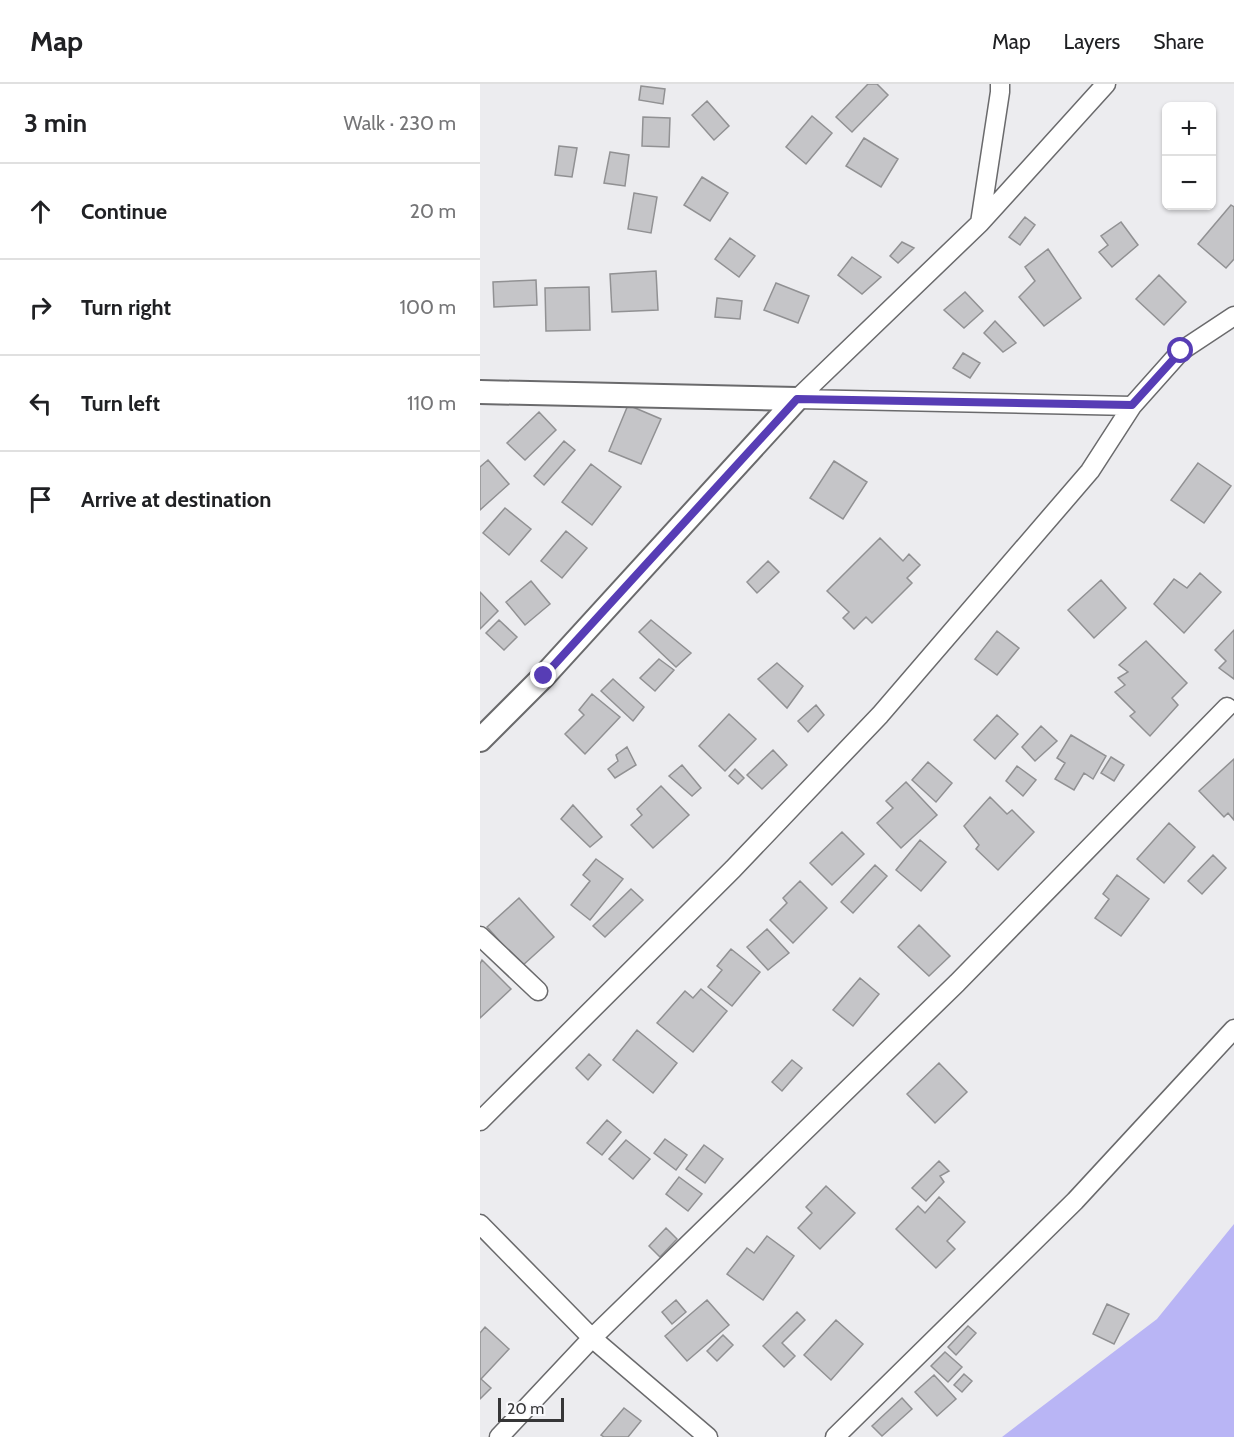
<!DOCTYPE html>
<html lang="en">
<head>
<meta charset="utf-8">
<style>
  body { margin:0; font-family:Cabin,sans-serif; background:#f6f6f6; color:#202124 }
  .controls { position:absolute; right:18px; top:18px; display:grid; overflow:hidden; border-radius:9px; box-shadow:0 2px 4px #0004 }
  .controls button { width:54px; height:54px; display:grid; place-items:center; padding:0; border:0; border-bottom:2px solid #e0e0e0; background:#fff; color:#202124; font:30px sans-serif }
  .scale { position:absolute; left:18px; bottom:15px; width:66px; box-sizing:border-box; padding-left:6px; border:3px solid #363637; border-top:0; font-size:16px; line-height:21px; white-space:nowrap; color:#363637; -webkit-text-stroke:4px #fafafd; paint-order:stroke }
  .stop { position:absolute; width:18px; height:18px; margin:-14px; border:4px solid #573db5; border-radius:50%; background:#fff }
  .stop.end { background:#573db5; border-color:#fff; box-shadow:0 2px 6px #0008 }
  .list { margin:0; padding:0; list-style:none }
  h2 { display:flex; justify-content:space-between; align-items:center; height:78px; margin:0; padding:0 24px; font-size:26px }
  h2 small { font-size:20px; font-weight:400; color:#757577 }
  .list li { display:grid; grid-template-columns:39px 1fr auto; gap:18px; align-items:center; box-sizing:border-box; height:96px; padding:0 24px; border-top:2px solid #e0e0e0 }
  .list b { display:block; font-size:22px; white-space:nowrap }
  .list em { font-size:20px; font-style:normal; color:#757577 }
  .icon { flex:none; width:33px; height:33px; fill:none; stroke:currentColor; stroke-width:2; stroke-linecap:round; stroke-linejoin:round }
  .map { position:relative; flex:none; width:754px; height:1353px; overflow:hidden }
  header { display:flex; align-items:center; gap:36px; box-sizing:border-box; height:84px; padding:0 30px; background:#fff; border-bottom:2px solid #e0e0e0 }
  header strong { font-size:28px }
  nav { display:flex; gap:33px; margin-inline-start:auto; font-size:21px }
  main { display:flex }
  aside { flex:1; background:#fff }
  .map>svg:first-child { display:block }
</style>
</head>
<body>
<header>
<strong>Map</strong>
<nav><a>Map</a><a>Layers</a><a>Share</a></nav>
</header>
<main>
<aside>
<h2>3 min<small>Walk · 230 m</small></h2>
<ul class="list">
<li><svg class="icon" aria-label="ahead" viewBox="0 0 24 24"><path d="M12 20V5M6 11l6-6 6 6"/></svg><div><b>Continue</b></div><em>20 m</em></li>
<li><svg class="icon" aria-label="right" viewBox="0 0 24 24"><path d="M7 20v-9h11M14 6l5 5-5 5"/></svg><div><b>Turn right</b></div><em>100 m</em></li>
<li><svg class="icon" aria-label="left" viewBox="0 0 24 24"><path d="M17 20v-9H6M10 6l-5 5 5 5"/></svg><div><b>Turn left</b></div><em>110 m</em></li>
<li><svg class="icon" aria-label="arrive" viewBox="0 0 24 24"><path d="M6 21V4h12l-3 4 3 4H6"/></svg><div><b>Arrive at destination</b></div></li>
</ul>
</aside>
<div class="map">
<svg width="754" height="1353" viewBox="0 0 754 1353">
  <rect width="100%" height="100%" fill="#ececef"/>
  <!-- green -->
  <path fill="#b9b5f5" d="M 754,1140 L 754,1353 L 522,1353 L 677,1235 Z"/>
  <!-- building -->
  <path fill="#c5c5c8" stroke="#919193" stroke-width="1.5" d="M 388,0 L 397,0 L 408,11 L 372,48 L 356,33 Z
    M 161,2 L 185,5 L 183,20 L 159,16 Z
    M 227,17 L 249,42 L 234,56 L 212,31 Z
    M 332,32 L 352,49 L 326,80 L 306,63 Z
    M 163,33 L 190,34 L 189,63 L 162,62 Z
    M 384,54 L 418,75 L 401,103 L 366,82 Z
    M 79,62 L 97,64 L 92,93 L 75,91 Z
    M 130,68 L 149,71 L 145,102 L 124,99 Z
    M 222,93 L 248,109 L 230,137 L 204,121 Z
    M 154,109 L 177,113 L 171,149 L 148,145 Z
    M 751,121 L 754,123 L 754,175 L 746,184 L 718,160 Z
    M 545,133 L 555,141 L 540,161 L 529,153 Z
    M 641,138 L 658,161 L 632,183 L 619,168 L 628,161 L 621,152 Z
    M 250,154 L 275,172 L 259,193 L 235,175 Z
    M 422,158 L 434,164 L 418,179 L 410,172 Z
    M 568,165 L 601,214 L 564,242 L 539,213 L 555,197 L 545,183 Z
    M 372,173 L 401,193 L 382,210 L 358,191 Z
    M 176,187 L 178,226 L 132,228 L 130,190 Z
    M 679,191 L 706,218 L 684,241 L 656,215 Z
    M 56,196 L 57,221 L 14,223 L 13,198 Z
    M 296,199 L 329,212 L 318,239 L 284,226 Z
    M 109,203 L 110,246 L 66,247 L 65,204 Z
    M 485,208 L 503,227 L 484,244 L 464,226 Z
    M 237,214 L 262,217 L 260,235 L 235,233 Z
    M 515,237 L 536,259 L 523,268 L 504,249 Z
    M 483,269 L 500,279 L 490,294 L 473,284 Z
    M 148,321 L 181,335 L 161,380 L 129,367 Z
    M 59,328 L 76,346 L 45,376 L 27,359 Z
    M 84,357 L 95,366 L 64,401 L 54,392 Z
    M 8,376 L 29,400 L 0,426 L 0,383 Z
    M 354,377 L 387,398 L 363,435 L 330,414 Z
    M 718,379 L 751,402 L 724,439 L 691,416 Z
    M 111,380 L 141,403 L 112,441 L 82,418 Z
    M 25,424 L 51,445 L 29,471 L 3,449 Z
    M 86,447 L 107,464 L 82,494 L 61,477 Z
    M 400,454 L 423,477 L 429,470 L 440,481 L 427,494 L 432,499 L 392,539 L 386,533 L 374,545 L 363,534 L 369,528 L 347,507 Z
    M 288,477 L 299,488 L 277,509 L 267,498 Z
    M 720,489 L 741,508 L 704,549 L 674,520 L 694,495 L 707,504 Z
    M 621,496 L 646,524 L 614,554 L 588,526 Z
    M 51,497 L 70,520 L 45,541 L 26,518 Z
    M 0,508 L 18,527 L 0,545 Z
    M 19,536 L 37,553 L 24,566 L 6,549 Z
    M 171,536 L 211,569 L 196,583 L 159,548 Z
    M 754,546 L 754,595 L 739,584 L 746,577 L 735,566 Z
    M 517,547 L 539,564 L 517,591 L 495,575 Z
    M 666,557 L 707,599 L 692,614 L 698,621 L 670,652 L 650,632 L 655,628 L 635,608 L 645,601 L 638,594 L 648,588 L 639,581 Z
    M 179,575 L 194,586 L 175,607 L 160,594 Z
    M 297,579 L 323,602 L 307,624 L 278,595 Z
    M 133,595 L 164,623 L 153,637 L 121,607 Z
    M 112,610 L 140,633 L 105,670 L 85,650 L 104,631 L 99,626 Z
    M 336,621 L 344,631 L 328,648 L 318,637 Z
    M 249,630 L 276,655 L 245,687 L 219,662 Z
    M 517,631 L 538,650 L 515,675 L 494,656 Z
    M 561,642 L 577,657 L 555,677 L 542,663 Z
    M 591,651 L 626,672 L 613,695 L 604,689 L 594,706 L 575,695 L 585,679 L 577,674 Z
    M 147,663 L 156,681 L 135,694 L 128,685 L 138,677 L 136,671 Z
    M 293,666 L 307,681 L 282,705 L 267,691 Z
    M 631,673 L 644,681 L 634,697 L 621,689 Z
    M 754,675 L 754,736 L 748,729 L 744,733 L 719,707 Z
    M 448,678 L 472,699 L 456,718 L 432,696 Z
    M 202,681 L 221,704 L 212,712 L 189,692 Z
    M 537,682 L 556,696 L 543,712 L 526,697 Z
    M 255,685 L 264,694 L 258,700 L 249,692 Z
    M 426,698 L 457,731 L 421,764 L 397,739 L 413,724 L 406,717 Z
    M 181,702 L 209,731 L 173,764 L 151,741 L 162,731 L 157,725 Z
    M 510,713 L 527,730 L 532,726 L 554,748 L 518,786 L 496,765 L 499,761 L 484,742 Z
    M 93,721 L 122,753 L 110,763 L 81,735 Z
    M 689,739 L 715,763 L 684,799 L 657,775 Z
    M 362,748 L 384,770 L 352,801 L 330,779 Z
    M 440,756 L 466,778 L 441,807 L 416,786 Z
    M 733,771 L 746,784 L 722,810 L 708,797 Z
    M 116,775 L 143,795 L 110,836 L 91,821 L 110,797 L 103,791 Z
    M 395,781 L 407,792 L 373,829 L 361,818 Z
    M 637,791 L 669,815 L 641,852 L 615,834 L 629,815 L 623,810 Z
    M 320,797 L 347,824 L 313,859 L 290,836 L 307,819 L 303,814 Z
    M 151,805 L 163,816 L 125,853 L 113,842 Z
    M 39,814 L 74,853 L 42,882 L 7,843 Z
    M 439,841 L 470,872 L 449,892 L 418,863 Z
    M 287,845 L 309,869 L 288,886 L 267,863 Z
    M 251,865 L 280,888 L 252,922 L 228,903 L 242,886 L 237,882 Z
    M 2,876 L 31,905 L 0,934 L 0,880 Z
    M 380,894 L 399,910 L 373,942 L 353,926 Z
    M 221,905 L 247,927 L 213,968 L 177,939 L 205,907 L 213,914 Z
    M 157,946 L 197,979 L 173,1009 L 133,976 Z
    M 109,970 L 121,981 L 108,996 L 96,984 Z
    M 312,976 L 322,984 L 302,1007 L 292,998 Z
    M 459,979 L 487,1008 L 455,1039 L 427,1010 Z
    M 127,1036 L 141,1048 L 122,1071 L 107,1059 Z
    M 185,1055 L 207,1071 L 196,1086 L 174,1069 Z
    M 146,1056 L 170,1075 L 153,1095 L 129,1075 Z
    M 224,1061 L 243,1075 L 225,1099 L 206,1085 Z
    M 459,1077 L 469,1087 L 460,1092 L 464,1098 L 446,1117 L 432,1104 Z
    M 199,1093 L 222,1110 L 208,1127 L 186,1110 Z
    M 346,1102 L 375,1129 L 340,1165 L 318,1144 L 332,1129 L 326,1123 Z
    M 459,1113 L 485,1138 L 467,1157 L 475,1165 L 456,1184 L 416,1145 L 438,1122 L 445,1129 Z
    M 186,1144 L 197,1155 L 180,1173 L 169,1162 Z
    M 287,1152 L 314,1172 L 283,1216 L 247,1190 L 267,1164 L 274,1169 Z
    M 196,1216 L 206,1228 L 192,1240 L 182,1228 Z
    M 227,1216 L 249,1241 L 207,1277 L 185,1252 Z
    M 627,1220 L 649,1230 L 634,1260 L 613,1250 Z
    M 317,1228 L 325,1236 L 302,1259 L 315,1272 L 304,1283 L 283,1262 Z
    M 356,1236 L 383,1260 L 351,1296 L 324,1271 Z
    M 488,1242 L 496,1249 L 476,1271 L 468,1263 Z
    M 5,1243 L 29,1265 L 1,1295 L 11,1304 L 0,1315 L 0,1249 Z
    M 243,1251 L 253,1261 L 237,1277 L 227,1267 Z
    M 465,1268 L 482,1283 L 468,1298 L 451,1282 Z
    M 484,1290 L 492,1297 L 482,1308 L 474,1301 Z
    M 454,1291 L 476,1315 L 457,1332 L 435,1308 Z
    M 422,1314 L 432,1325 L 402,1352 L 392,1342 Z
    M 144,1324 L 161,1337 L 148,1353 L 124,1353 L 121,1351 Z"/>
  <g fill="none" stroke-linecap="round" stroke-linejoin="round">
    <defs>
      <path id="minor" d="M 500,139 L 520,8 L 520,0
        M 317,315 L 500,139 L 626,0
        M 317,315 L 652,322
        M 0,852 L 58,907
        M 0,1037 L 253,785 L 400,631 L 610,387 L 652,322 L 701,267 L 754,232
        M 0,1140 L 112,1254 L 228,1353
        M 19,1353 L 112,1254 L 477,899 L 747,623
        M 355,1353 L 595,1117 L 754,945"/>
      <path id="tertiary" d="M 0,308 L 317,315
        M 0,656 L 64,592 L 317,315"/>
    </defs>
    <!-- minor casing -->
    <use href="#minor" stroke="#6a6a6c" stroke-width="21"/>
    <!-- tertiary casing -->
    <use href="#tertiary" stroke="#6a6a6c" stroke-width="26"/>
    <!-- minor -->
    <use href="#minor" stroke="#fff" stroke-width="18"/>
    <!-- tertiary -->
    <use href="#tertiary" stroke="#fff" stroke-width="22"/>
  </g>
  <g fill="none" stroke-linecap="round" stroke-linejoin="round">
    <!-- route -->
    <path stroke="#573db5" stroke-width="8" d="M 64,592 L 317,315 L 652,321 L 701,267"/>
  </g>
</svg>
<div class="controls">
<button>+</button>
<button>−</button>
</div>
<div class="scale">20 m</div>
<div class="stop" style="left:701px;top:267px"></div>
<div class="stop end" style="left:64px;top:592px"></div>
</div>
</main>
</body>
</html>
